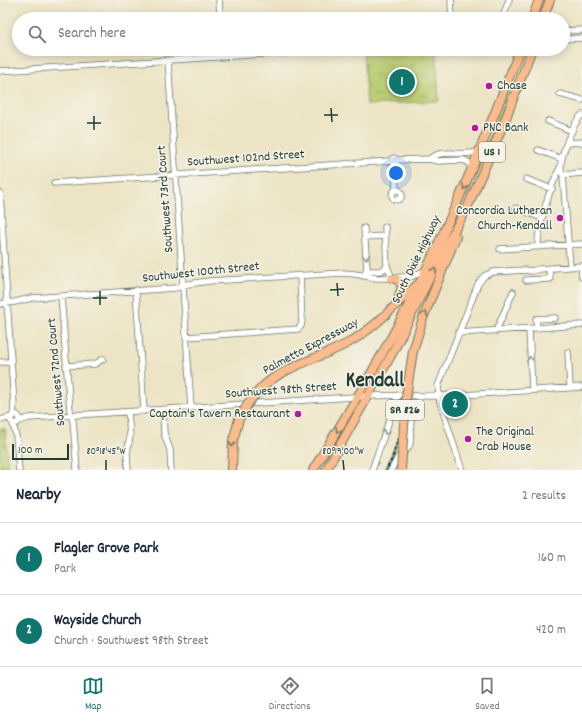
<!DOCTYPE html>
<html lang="en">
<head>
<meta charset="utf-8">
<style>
  body { margin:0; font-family:Dekko,sans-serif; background:#f2f2f3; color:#1f2937 }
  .scale { position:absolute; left:12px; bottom:10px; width:57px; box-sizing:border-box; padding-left:4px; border:2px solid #1f3d34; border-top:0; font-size:11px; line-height:14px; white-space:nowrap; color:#1f3d34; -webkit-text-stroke:3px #f7f3e8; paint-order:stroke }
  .you { position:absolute; left:396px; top:173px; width:14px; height:14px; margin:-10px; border:3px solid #fff; border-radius:50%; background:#1a73e8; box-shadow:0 0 0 6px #1a73e833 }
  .badge { display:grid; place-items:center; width:26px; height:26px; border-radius:50%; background:#0f766e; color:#fff; font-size:13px; font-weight:700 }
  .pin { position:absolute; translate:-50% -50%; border:2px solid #fff; box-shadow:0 1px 4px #0006 }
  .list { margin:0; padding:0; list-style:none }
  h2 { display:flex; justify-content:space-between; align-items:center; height:52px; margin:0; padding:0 16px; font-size:17px }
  h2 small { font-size:13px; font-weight:400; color:#747a83 }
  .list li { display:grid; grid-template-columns:26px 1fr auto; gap:12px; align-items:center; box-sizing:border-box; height:72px; padding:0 16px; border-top:1px solid #e0e1e3 }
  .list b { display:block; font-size:15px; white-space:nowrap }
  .list p { margin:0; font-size:13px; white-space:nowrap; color:#747a83 }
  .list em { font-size:13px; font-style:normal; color:#747a83 }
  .icon { flex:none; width:22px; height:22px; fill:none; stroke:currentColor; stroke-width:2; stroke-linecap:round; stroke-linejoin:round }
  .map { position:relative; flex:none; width:582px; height:470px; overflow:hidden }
  .search { position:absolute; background:#fff; box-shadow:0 2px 10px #0003; left:12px; right:12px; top:12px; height:44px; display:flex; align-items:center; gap:10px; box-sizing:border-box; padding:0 14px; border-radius:22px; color:#747a83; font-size:15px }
  .sheet { height:196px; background:#fff }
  nav { display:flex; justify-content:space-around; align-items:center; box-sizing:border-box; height:56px; border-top:1px solid #e0e1e3; background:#fff; font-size:11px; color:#747a83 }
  nav a { display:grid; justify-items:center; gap:2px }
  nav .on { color:#0f766e }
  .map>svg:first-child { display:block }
</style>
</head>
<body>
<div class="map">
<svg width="582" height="470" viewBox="0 0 582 470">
  <defs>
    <pattern id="park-tufts" width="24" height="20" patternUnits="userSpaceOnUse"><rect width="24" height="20" fill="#b7ca6e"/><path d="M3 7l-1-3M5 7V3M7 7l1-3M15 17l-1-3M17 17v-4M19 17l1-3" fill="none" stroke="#94a55b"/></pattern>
  </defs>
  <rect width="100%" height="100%" fill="#f7f3e8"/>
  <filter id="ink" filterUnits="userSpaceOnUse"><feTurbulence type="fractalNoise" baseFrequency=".025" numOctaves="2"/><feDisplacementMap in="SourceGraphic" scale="8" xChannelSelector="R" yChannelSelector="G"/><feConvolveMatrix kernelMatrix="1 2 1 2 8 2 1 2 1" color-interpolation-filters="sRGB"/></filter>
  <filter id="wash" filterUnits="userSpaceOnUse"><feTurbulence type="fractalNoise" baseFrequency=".012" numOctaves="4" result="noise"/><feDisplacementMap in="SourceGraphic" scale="16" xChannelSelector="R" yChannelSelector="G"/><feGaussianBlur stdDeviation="0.9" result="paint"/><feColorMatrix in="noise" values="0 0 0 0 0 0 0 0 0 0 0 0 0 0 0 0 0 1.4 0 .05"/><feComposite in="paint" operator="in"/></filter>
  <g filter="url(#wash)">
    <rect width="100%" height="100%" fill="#ece4c4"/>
    <!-- grass -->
    <path fill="#b7ca6e" stroke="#6b8451" d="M 509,88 L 506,106 L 469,192 L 392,347 L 376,374 C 392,343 409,312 426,280 C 457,218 483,153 509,88 Z"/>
    <!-- park -->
    <path fill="url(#park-tufts)" stroke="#6b8451" d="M 436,49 L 439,101 L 367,105 L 363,54 Z
      M 0,429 L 5,429 L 8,470 L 0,470 Z"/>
  </g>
  <g filter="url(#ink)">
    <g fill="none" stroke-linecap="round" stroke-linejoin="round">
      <defs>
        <path id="minor" d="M 219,0 L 220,19
          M 451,0 L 452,19
          M 502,19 L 509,0
          M 563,31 L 582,30
          M 563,39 L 582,38
          M 222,49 L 223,57
          M 168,60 L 191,408
          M 0,71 L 341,49
          M 560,94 L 582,100
          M 548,121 L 572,131
          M 567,143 L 582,142
          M 538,150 L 562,159
          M 429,159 C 444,147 463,158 480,151
          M 397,160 L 395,164 L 391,161 L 392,159 L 394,158 L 397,160 L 429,159 L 438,161 L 464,160 L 468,162 L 472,169
          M 395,164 L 396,190
          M 563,175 L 582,173
          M 526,179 L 552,189
          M 54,183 L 391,161
          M392 195a5 5 0 1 1 10 0a5 5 0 1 1-10 0Z
          M 0,193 L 14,405 L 13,416
          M 516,208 L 542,218
          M 385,227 L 387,266 L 392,278
          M 364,228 L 367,268 L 364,276
          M 365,237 L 385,236
          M 538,247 C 537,228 551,184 560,168
          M 500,249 L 582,244
          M 581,266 L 582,277
          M 570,267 L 563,175 C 562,173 561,171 561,169 C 559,158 574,121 582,115
          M 366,271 L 381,271 L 387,266
          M 526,280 L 550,279 L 549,269
          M 136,290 L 144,411
          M 61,296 L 70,410 L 73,421 L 77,470
          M 0,304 L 15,302 L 32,298 L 175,288 L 188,284 L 209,281 L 343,273 L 355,274 L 376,278 L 392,278 L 413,276 L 426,270
          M 537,328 L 536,319 L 555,318
          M 529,329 L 532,390
          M 496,331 L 513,292
          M 458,333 L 582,325
          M 186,337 L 298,329 L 301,326 L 302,321 L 300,276
          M 568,352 L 570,387
          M 0,362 L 11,362
          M 66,366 L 95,364 L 103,359
          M 163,410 L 164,433 L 170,450 L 171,470
          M10.5 419a4.5 4.5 0 1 1 9 0a4.5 4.5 0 1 1-9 0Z
          M 0,420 L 12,417
          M 19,421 L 29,418 L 369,396 L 408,395 L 420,396 L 463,395 L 582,387
          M 13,423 L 16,436 L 19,470
          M 128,470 L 127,453 L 130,436 L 128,412
          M 372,470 L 398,395
          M 391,470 L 398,457 L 407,449 L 410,444 L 411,418 L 420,396
          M 462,470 L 440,402 L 438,386 L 478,284 L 484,276 L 493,272 L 525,270 L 532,271 L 539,269 L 582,266"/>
        <path id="highway" d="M 532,19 L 539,0
          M 543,19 L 550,0
          M 392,278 L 398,280 L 402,285 L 398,301
          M 413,351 L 423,318 L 456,237
          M 261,388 C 284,366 321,358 348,343 C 375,328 394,306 416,286
          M 232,470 L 233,441 L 239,419
          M 313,470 C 347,415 381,359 410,302 C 452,220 487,135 520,49
          M 326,470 L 393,352 L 444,249 L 468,206 L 504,123 L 532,49"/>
      </defs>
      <!-- minor casing -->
      <use href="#minor" stroke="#677766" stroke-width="7"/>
      <!-- highway casing -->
      <use href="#highway" stroke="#677766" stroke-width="10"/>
      <!-- minor -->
      <use href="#minor" stroke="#fff" stroke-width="5.5"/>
      <!-- highway -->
      <use href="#highway" stroke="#fbbb8c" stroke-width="8"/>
      <defs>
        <path id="rail" d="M 386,470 L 392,459 L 398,440"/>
      </defs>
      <!-- rail casing -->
      <use href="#rail" stroke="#1f3d34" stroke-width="2.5"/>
      <!-- rail -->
      <use href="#rail" stroke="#f7f3e8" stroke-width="1" stroke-dasharray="3" stroke-linecap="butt"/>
      <defs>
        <path id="highway-bridge" d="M 239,419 L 249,402 L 261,388
          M 401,470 L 406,397 L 413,351"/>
      </defs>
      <!-- highway-bridge casing -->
      <use href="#highway-bridge" stroke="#677766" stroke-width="10" stroke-linecap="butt"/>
      <!-- highway-bridge -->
      <use href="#highway-bridge" stroke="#fbbb8c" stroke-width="8"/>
    </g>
    <!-- one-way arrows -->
    <defs><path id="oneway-chevron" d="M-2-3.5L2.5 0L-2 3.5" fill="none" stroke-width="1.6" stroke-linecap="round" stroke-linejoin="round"/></defs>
    <g stroke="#82765c">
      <use href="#oneway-chevron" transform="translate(465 187) rotate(113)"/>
      <use href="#oneway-chevron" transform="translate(434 270) rotate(-64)"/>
      <use href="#oneway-chevron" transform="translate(425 314) rotate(-70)"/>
      <use href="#oneway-chevron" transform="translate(338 430) rotate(122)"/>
      <use href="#oneway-chevron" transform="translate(232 444) rotate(97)"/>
    </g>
    <g stroke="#8f9e9a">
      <use href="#oneway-chevron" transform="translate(366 257) rotate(87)"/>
      <use href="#oneway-chevron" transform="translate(530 359) rotate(-94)"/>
      <use href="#oneway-chevron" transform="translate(386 432) rotate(110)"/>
    </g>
  </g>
  <!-- ticks -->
  <path fill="none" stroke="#1f3d34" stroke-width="1.5" d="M 331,108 L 332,122M 324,115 L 338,115M 94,116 L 94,130M 87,123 L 101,123M 337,283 L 338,296M 330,290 L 344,289M 100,291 L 100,305M 93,298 L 107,298M 106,460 L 106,470M 343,460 L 344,470"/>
  <!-- markers -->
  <g fill="#b5179e" stroke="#f7f3e8" stroke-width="1.5">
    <circle cx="489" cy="86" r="4"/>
    <circle cx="475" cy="128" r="4"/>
    <circle cx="560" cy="218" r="4"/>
    <circle cx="298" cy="414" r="4"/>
    <circle cx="468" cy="439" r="4"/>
  </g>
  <g text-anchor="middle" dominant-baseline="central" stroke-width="3" stroke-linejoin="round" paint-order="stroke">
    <!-- shield labels -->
    <g fill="#f7f3e8" stroke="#60746a" stroke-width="1">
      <rect x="479" y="142" width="26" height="20" rx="3"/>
      <rect x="386" y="400" width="38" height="20" rx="3"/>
    </g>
    <g font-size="12" font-weight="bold" fill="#1f3d34">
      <text x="492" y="152">US 1</text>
      <text x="405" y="410">SR 826</text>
    </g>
    <!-- poi labels -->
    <g font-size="13" fill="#1f3d34" stroke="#f7f3e8" text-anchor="start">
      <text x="497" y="86">Chase</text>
      <text x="483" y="128">PNC Bank</text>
      <text x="552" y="211" text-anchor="end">Concordia Lutheran<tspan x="552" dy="15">Church-Kendall</tspan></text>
      <text x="290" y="414" text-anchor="end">Captain's Tavern Restaurant</text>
      <text x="476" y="432">The Original<tspan x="476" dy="15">Crab House</tspan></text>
    </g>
    <!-- street labels -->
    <g font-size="13" fill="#1f3d34" stroke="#f7f3e8">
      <text transform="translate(246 159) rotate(-4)">Southwest 102nd Street</text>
      <text transform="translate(166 199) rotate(-94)">Southwest 73rd Court</text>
      <text transform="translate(417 260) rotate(-64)">South Dixie Highway</text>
      <text transform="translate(201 273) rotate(-6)">Southwest 100th Street</text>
      <text transform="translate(311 347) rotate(-28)">Palmetto Expressway</text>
      <text transform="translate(57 372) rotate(-95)">Southwest 72nd Court</text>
      <text transform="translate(281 391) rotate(-4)">Southwest 98th Street</text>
    </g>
    <!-- town labels -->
    <g font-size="21" font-weight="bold" fill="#1f3d34" stroke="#f7f3e8">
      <text x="375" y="382">Kendall</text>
    </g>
  </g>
  <g font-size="10" text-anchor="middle" fill="#1f3d34" stroke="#f7f3e8" stroke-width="3" stroke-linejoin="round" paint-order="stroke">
    <text x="106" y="454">80°18'45"W</text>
    <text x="343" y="454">80°19'00"W</text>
  </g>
</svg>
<div class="scale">100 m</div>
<div class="you"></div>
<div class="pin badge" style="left:402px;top:82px">1</div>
<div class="pin badge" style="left:455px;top:404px">2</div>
<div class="search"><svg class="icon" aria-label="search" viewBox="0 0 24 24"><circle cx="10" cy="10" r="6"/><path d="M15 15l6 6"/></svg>Search here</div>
</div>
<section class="sheet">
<h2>Nearby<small>2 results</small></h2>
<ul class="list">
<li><span class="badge">1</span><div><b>Flagler Grove Park</b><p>Park</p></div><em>160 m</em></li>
<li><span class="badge">2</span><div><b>Wayside Church</b><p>Church · Southwest 98th Street</p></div><em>420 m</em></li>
</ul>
</section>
<nav>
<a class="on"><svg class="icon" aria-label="map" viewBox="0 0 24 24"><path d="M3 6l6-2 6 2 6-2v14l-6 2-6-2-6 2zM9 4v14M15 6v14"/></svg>Map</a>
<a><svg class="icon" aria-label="directions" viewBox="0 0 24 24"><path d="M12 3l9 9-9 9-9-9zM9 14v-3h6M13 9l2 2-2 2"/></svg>Directions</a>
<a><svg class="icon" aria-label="saved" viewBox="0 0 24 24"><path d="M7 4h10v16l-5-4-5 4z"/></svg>Saved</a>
</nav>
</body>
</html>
